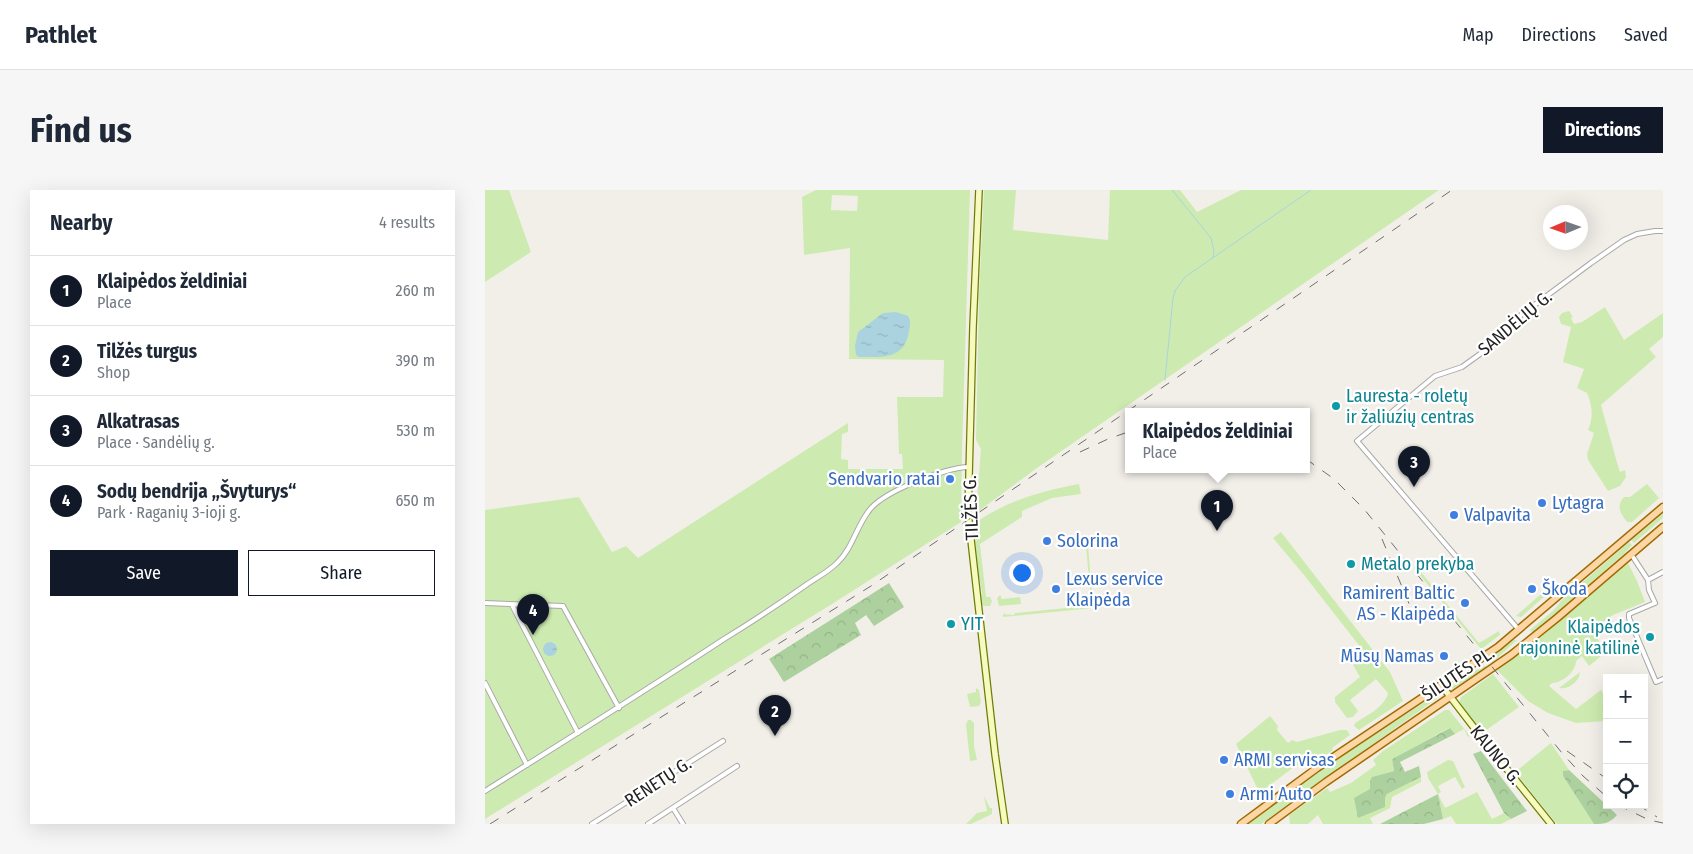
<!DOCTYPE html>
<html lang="en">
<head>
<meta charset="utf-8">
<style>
  body { margin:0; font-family:"Fira Sans Condensed",sans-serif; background:#f6f6f7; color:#1f2937 }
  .controls { position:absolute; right:15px; bottom:15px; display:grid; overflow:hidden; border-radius:0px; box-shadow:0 5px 20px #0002 }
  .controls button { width:45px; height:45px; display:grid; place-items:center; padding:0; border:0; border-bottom:1px solid #e0e1e3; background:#fff; color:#1f2937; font:25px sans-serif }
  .compass { position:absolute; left:1058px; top:15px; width:45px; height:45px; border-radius:50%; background:#fff; box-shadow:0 5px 20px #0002; rotate:268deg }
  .you { position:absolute; left:536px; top:382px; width:18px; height:18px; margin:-12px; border:4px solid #fff; border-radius:50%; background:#1a73e8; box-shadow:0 0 0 8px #1a73e833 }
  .badge { display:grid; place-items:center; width:32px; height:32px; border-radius:50%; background:#111827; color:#fff; font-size:16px; font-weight:700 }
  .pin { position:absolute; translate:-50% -41px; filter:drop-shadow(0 1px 2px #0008) }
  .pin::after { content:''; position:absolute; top:26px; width:18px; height:15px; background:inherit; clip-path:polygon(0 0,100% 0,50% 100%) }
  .popup { position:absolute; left:640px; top:218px; width:185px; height:65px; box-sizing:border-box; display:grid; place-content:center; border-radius:0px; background:#fff; filter:drop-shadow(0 1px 4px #0005); font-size:16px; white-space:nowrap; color:#747a83 }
  .popup b { font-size:19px; color:#1f2937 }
  .popup::after { content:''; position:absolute; left:50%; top:100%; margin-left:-10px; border:10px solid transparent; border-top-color:#fff }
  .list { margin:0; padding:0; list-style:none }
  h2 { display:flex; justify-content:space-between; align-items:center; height:65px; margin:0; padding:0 20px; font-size:21px }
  h2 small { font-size:16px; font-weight:400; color:#747a83 }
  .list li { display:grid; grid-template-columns:32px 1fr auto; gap:15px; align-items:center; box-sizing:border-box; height:70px; padding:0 20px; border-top:1px solid #e0e1e3 }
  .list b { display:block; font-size:19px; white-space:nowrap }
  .list p { margin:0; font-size:16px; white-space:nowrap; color:#747a83 }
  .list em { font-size:16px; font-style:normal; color:#747a83 }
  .actions { display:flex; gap:10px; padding:15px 20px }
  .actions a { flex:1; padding:11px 0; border:1px solid #111827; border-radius:0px; text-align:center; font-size:18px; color:#111827 }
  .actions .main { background:#111827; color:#fff }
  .icon { flex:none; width:28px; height:28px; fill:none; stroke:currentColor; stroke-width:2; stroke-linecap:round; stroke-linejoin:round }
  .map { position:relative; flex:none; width:1178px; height:634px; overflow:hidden; border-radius:0px }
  header { display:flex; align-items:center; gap:30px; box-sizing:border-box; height:70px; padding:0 25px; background:#fff; border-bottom:1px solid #e0e1e3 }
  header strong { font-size:24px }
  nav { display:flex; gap:28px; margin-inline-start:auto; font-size:18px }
  .intro { display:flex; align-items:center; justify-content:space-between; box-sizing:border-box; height:120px; padding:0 30px }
  h1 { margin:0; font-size:35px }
  .button { padding:12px 22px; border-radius:0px; background:#111827; color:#fff; font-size:18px; font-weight:700 }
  main { display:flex; gap:30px; padding:0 30px }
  aside { flex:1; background:#fff; border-radius:0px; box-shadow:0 5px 20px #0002 }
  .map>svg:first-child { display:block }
</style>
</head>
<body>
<header>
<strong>Pathlet</strong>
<nav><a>Map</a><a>Directions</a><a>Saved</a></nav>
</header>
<div class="intro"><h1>Find us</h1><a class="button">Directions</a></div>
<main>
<aside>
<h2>Nearby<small>4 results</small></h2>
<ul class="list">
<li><span class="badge">1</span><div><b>Klaipėdos želdiniai</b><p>Place</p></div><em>260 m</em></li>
<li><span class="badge">2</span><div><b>Tilžės turgus</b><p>Shop</p></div><em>390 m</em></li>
<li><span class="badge">3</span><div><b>Alkatrasas</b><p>Place · Sandėlių g.</p></div><em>530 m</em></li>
<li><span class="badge">4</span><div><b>Sodų bendrija „Švyturys“</b><p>Park · Raganių 3-ioji g.</p></div><em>650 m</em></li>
</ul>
<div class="actions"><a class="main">Save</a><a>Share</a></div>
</aside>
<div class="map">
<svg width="1178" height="634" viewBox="0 0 1178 634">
  <defs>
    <pattern id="forest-crowns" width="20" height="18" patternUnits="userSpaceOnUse" patternTransform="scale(1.25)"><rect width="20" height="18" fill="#add19e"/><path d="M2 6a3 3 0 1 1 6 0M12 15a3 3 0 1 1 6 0" fill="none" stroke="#95b388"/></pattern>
    <pattern id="water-ripples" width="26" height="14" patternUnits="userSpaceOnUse" patternTransform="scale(1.25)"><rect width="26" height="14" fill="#aad3df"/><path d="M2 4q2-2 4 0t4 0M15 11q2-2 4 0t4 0" fill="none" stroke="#92b5bf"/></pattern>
  </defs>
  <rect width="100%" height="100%" fill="#f2efe9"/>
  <!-- grass -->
  <path fill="#cdebb0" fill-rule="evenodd" d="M 0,0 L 24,0 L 46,62 L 0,92 Z
    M 331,0 L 485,0 L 477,261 L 476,332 L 347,414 L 0,629 L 0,320 L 94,307 L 127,362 L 141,356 L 153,368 L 363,233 L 363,242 L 357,244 L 356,269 L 363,270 L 363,279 L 418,279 L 417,264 L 414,264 L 412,207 L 458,207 L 459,170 L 364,169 L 365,58 L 319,65 L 317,7 ZM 347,5 L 373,6 L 372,21 L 346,20 Z
    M 499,0 L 531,0 L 528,40 L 623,50 L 625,0 L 695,0 L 712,22 L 756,0 L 954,0 L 552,278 L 491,323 L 496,259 L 491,250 L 494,105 Z
    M 1120,117 L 1139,150 L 1178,123 L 1178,147 L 1164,159 L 1171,167 L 1116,215 L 1133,276 L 1135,282 L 1140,280 L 1141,287 L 1135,296 L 1123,301 L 1103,270 L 1102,264 L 1109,243 L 1103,240 C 1109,227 1107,215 1102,203 L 1092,198 L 1099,179 L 1078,172 L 1086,137 L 1076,134 L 1074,127 L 1077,123 L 1084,121 L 1088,127 L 1086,128 L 1089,134 L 1097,132 Z
    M 594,294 L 596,304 L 567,308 L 537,321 L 537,327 L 495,354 L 501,407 L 505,407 L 507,411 L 505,416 L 499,416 L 496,413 L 497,402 L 493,381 L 489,334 C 520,311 557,301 594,294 Z
    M 1162,294 L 1174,308 L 1147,332 L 1142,332 C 1135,323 1131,316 1139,307 L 1145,307 Z
    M 1178,323 L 1178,328 L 1149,353 L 1146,350 Z
    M 796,342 L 905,482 L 918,511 L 874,540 L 869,536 L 870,533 C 881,526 900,517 903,503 L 891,489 L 865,510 L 873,521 L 868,527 L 862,528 L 850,512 L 850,507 L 875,487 L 868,475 L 881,466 L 891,477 L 819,385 L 788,348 Z
    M 1144,352 L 1147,355 L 1139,364 L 1048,443 L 1045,440 L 1069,420 L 1076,411 Z
    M 601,356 L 603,356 L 608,418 L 518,427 L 518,424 L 529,425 L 530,423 L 591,417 L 591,414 L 606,412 Z
    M 1143,373 L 1152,391 L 1160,412 L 1128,425 L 1107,440 L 1121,462 L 1104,476 L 1097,466 L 1091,471 C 1091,482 1077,493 1067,493 L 1064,496 L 1091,519 L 1116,500 L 1122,511 L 1122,531 L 1091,533 L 1063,523 L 1043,511 L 1012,480 L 1051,451 Z
    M 931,376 L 994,453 L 1014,441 L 1015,445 L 996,459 L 929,378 Z
    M 1058,402 L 1060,406 L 1036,427 L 1031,426 Z
    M 515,405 L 517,409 L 535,407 L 536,414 L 514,416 L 512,408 Z
    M 1029,450 L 1032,450 L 1031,451 L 1007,473 L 1004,469 Z
    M 998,476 L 1001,476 L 1000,479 L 968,499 L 966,497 Z
    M 1095,482 C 1095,491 1083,500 1074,498 Z
    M 1008,484 L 1034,517 L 997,543 L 976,517 L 974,513 L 976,507 Z
    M 491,498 L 494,500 L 496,512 L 494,516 L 485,517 L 482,504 L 491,502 Z
    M 952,504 L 954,507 L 776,634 L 763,634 L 835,580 Z
    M 960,520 L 964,520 L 985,546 L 983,547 L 979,539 L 970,544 L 964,538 L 907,569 L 909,581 L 888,587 L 885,591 L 885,599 L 900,608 L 902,604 L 936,587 L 936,592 L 907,607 L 905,618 L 885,628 L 888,634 L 838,634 L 833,625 L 823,634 L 805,634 L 804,625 L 842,598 L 845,602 L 866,593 L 891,575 L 888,570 L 898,561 Z
    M 785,526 L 793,536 L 792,540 L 803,553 L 807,550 L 812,552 L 855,540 L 862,540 L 865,545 L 847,558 L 848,560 L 830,572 L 827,568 L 809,577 L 781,598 L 779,598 L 775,604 L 751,554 Z
    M 483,530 L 486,530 L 489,533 L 489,556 L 492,570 L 485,571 L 481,535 Z
    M 1066,553 L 1084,580 L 1079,581 L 1078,586 L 1109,634 L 1072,634 L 1030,582 Z
    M 963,570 L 968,571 L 980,597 L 977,599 L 970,587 L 953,596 L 956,602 L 953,604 L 960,618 L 992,602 L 1007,629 L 1019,623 L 1026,629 L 1016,634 L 971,634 L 966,626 L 958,629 L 953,604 L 943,588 L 942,582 Z
    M 499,606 L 505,618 L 507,618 L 507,624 L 486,634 L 481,634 L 492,623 L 502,621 Z"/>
  <!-- forest -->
  <path fill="url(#forest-crowns)" d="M 404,393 L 419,417 L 389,436 L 381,425 L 370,433 L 376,445 L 299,492 L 284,469 Z
    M 965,538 L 970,544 L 915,572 L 920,582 L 934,576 L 936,587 L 902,604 L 900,608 L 900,617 L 873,628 L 869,608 L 885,599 L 885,591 L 887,587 L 909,581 L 907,569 Z
    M 996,561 L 1042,621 L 1026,629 L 1019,623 L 988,564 Z
    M 1084,580 L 1132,625 C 1125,633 1120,634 1109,634 L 1078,586 L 1078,581 Z
    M 953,604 L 958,629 L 939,634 L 895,634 Z"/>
  <!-- water -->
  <path fill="url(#water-ripples)" d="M 411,122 L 423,126 C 426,131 425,135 424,141 C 420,170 397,167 374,167 L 371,165 L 370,156 L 373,142 L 398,123 Z
    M58 459a7 7 0 1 1 14 0a7 7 0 1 1-14 0Z"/>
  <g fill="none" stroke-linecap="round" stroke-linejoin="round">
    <!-- stream -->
    <path stroke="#aad3df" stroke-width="1" d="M 687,0 L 726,48 L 729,61 L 728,67
      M 680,190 L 688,108 L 690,101 L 700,87 L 826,0"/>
    <defs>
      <path id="street" d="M 1146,364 L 1163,390 L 1178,382
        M 1163,390 L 1164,400 L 1170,413 L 1144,424 L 1144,428 L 1171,492 L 1178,489
        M 0,413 L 78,416 L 134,518
        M 27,415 L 93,543
        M 1034,440 L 872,251 L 950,186 L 977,177 L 1020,146 L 1036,125 L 1106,73 L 1139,50 L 1152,44 L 1170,41 L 1178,41
        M 0,493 L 42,575
        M 0,601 C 80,551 160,501 239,449 C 267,432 294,414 321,395 C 331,388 343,382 352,373 C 367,359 371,338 383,322 C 396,302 461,277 484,277
        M 188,618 L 198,634
        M 107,634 L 238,551
        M 163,634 L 252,576"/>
      <path id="secondary" d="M 494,0 L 488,137 L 483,323 L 510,564 L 520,634
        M 957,496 L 997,548 L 1066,634"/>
      <path id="primary" d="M 756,634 L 832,578 L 1013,457 L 1178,317
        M 784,634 L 841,592 L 1026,465 L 1072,428 L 1178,337"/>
    </defs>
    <!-- street casing -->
    <use href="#street" stroke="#a9a9a9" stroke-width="6"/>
    <!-- secondary casing -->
    <use href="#secondary" stroke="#707d05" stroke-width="8"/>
    <!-- primary casing -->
    <use href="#primary" stroke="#a06b00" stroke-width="9"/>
    <!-- street -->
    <use href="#street" stroke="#fff" stroke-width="4"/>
    <!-- secondary -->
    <use href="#secondary" stroke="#f7fabf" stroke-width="5.5"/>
    <!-- primary -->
    <use href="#primary" stroke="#fcd6a4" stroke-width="6"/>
    <!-- rail -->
    <path stroke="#707070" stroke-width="1" stroke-dasharray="10 10" stroke-linecap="butt" d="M 595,262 L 623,249 L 643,242
      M 821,269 L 849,289 L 879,319 L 1077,563 L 1098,586 L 1122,607
      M 897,349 L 925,416
      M 1082,561 L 1122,589
      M 1133,615 L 1164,630 L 1178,633
      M 1153,615 L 1172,627
      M 5,634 L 386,396 L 967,0"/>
  </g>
  <!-- markers -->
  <g fill="#0f9aa8" stroke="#fff" stroke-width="2">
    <circle cx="851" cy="216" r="5"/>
    <circle cx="866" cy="374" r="5"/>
    <circle cx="466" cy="434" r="5"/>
    <circle cx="1165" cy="447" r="5"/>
  </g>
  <g fill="#3f7fe0" stroke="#fff" stroke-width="2">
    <circle cx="465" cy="289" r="5"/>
    <circle cx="1057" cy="313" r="5"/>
    <circle cx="969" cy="325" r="5"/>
    <circle cx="562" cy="351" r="5"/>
    <circle cx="571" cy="399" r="5"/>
    <circle cx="1047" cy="399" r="5"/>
    <circle cx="980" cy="413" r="5"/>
    <circle cx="959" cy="466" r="5"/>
    <circle cx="739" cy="570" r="5"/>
    <circle cx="745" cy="604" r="5"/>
  </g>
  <g text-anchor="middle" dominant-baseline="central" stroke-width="4.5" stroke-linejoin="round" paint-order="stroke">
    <!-- street labels -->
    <g font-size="18" fill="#222" stroke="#fff">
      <text transform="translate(1030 133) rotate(-40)">SANDĖLIŲ G.</text>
      <text transform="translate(486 318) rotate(-92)">TILŽĖS G.</text>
      <text transform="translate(973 484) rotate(-34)">ŠILUTĖS PL.</text>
      <text transform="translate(1011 565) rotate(51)">KAUNO G.</text>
      <text transform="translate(173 592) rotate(-33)">RENETŲ G.</text>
    </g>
    <!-- culture labels -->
    <g font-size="18" fill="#0d838f" stroke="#fff" text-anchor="start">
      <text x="861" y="206">Lauresta - roletų<tspan x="861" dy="21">ir žaliuzių centras</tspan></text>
      <text x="876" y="374">Metalo prekyba</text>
      <text x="476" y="434">YIT</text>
      <text x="1155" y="437" text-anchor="end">Klaipėdos<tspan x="1155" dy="21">rajoninė katilinė</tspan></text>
    </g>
    <!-- shop labels -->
    <g font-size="18" fill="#366cbe" stroke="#fff" text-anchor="start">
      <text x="455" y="289" text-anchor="end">Sendvario ratai</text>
      <text x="1067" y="313">Lytagra</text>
      <text x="979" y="325">Valpavita</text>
      <text x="572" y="351">Solorina</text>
      <text x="581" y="389">Lexus service<tspan x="581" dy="21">Klaipėda</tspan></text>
      <text x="1057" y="399">Škoda</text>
      <text x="970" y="403" text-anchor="end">Ramirent Baltic<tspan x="970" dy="21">AS - Klaipėda</tspan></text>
      <text x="949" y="466" text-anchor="end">Mūsų Namas</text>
      <text x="749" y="570">ARMI servisas</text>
      <text x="755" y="604">Armi Auto</text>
    </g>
  </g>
</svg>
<div class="controls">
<button>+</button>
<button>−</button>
<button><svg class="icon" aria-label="locate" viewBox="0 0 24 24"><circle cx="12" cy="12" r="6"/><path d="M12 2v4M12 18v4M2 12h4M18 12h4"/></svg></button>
</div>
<svg class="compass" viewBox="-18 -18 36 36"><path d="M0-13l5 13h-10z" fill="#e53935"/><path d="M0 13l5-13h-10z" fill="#747a83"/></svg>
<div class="you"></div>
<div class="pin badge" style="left:732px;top:341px">1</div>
<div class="popup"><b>Klaipėdos želdiniai</b>Place</div>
<div class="pin badge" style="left:290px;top:546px">2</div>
<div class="pin badge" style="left:929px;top:297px">3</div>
<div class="pin badge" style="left:48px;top:445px">4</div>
</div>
</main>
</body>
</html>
